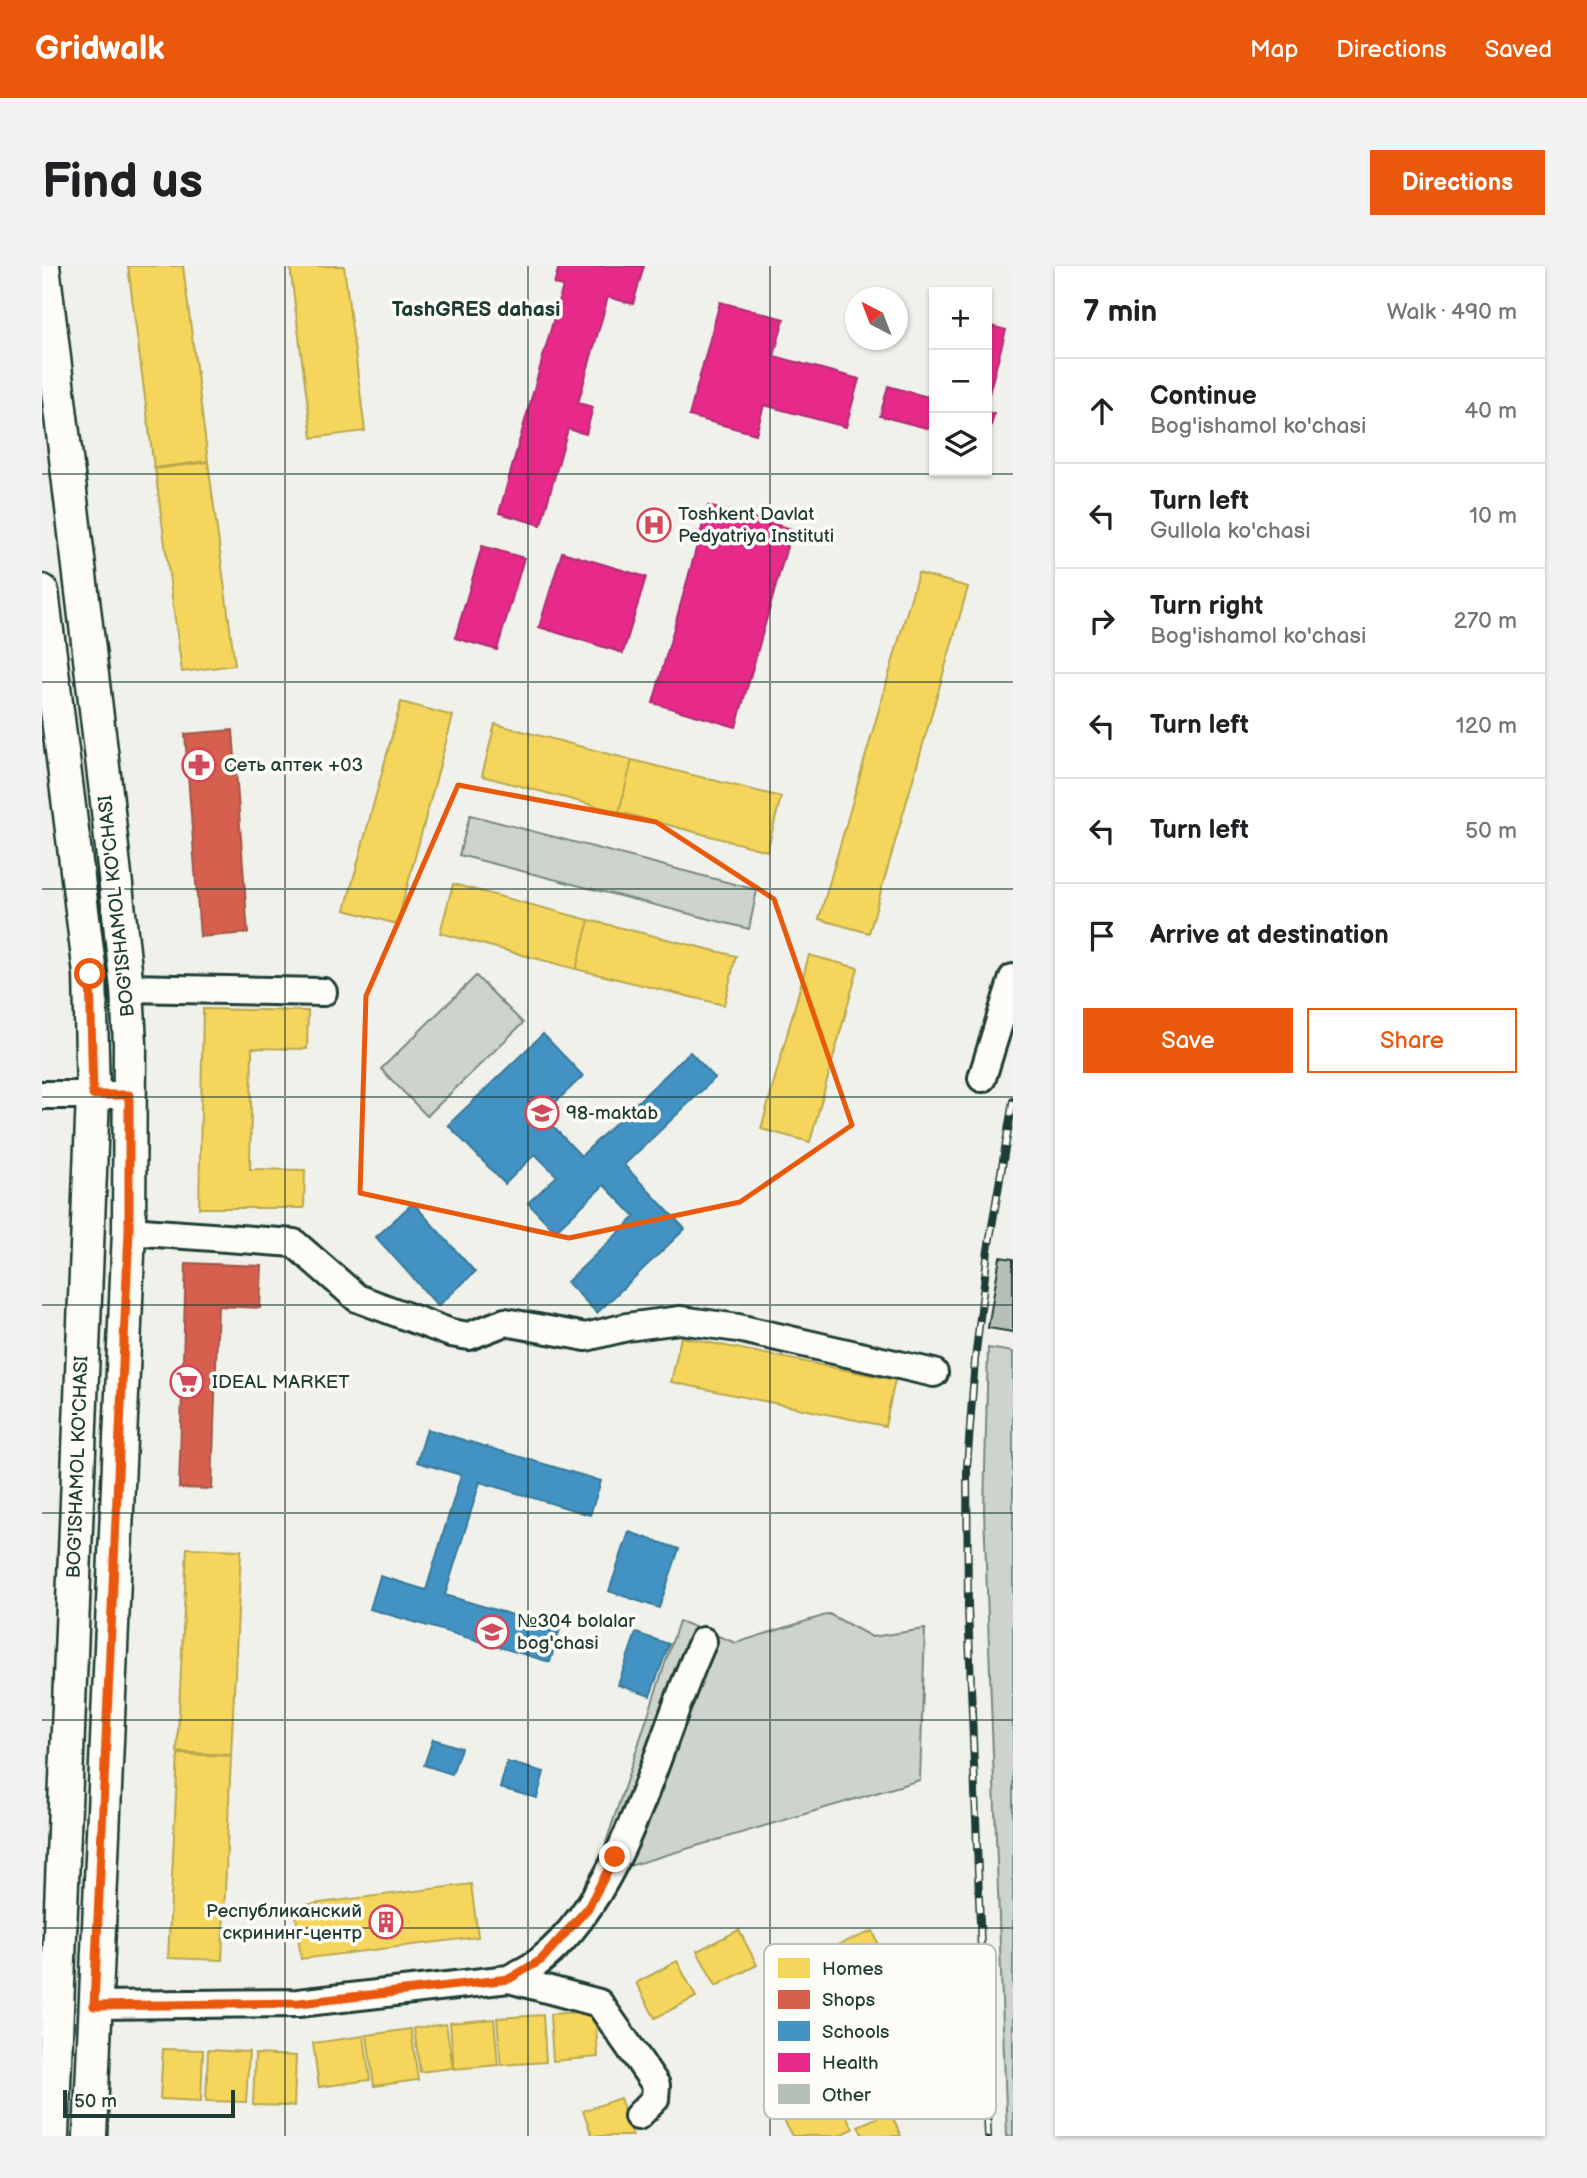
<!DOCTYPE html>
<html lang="en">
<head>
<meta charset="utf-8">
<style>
  body { margin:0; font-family:"Balsamiq Sans",sans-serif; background:#f2f2f2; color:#202124 }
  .controls { position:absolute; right:21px; top:21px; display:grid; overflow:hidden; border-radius:0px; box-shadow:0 2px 5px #0004 }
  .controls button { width:63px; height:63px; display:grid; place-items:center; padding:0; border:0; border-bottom:2px solid #e0e0e0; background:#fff; color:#202124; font:35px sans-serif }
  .compass { position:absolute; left:803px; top:21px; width:63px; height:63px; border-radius:50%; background:#fff; box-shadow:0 2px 5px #0004; rotate:318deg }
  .scale { position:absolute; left:21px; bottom:18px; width:172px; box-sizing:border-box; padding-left:7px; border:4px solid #1f3d34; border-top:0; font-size:19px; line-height:24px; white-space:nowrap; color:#1f3d34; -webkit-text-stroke:5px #fdfcf7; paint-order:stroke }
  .stop { position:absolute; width:21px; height:21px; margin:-16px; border:5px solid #ea580c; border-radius:50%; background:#fff }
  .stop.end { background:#ea580c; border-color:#fff; box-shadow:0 2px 7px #0008 }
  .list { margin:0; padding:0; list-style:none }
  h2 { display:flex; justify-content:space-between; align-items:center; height:91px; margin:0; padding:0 28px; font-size:30px }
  h2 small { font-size:23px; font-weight:400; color:#757577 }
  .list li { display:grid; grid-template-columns:46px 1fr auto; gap:21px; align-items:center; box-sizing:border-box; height:105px; padding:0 28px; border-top:2px solid #e0e0e0 }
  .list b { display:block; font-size:26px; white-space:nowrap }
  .list p { margin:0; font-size:23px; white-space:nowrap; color:#757577 }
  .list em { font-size:23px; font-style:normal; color:#757577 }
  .actions { display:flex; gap:14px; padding:21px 28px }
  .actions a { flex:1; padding:16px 0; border:2px solid #ea580c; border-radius:0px; text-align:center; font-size:24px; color:#ea580c }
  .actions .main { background:#ea580c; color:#fff }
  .icon { flex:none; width:38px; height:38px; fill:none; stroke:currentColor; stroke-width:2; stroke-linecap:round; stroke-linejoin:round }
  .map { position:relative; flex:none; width:971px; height:1870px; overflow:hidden; border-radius:0px }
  header { display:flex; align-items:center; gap:42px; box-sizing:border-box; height:98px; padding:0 35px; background:#ea580c; color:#fff }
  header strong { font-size:33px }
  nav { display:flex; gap:38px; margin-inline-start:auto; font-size:24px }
  .intro { display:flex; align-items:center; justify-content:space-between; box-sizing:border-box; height:168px; padding:0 42px }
  h1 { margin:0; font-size:49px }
  .button { padding:18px 32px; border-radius:0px; background:#ea580c; color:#fff; font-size:24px; font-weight:700 }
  main { display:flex; gap:42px; padding:0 42px }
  aside { flex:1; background:#fff; border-radius:0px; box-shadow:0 2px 5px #0004 }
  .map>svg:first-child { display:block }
</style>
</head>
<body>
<header>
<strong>Gridwalk</strong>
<nav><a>Map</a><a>Directions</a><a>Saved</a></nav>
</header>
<div class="intro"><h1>Find us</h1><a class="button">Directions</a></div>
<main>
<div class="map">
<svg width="971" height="1870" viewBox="0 0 971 1870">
  <rect width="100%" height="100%" fill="#f0f1eb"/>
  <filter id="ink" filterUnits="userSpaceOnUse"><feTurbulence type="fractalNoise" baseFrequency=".0143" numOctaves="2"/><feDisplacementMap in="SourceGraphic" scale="14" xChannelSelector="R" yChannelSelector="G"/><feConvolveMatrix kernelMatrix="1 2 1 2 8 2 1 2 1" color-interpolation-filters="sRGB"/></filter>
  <g filter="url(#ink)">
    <!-- green -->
    <path fill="#cdd3cd" stroke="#768880" stroke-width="2" d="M 428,549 L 715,624 L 707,663 L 417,589 Z
      M 434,710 L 481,757 L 385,850 L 339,803 Z
      M 946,1082 L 971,1086 L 971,1870 L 965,1870 L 942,1244 Z
      M 787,1348 L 830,1371 L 883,1363 L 878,1514 L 553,1610 L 637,1355 L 694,1377 Z"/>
    <!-- homes -->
    <path fill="#f6d55c" stroke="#b6a750" stroke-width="2" d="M 86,0 L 141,0 L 166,195 L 112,202 Z
      M 248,0 L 302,0 L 323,165 L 270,172 Z
      M 166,196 L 193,399 L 140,406 L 113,203 Z
      M 876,307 L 926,321 L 827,667 L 777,653 Z
      M 359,436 L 411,450 L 355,658 L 303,644 Z
      M 453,458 L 590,494 L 577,546 L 440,510 Z
      M 590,494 L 739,531 L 725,585 L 577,546 Z
      M 411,618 L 547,654 L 534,703 L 398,667 Z
      M 547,654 L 694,690 L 682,739 L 534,703 Z
      M 767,689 L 816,702 L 768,876 L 719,863 Z
      M 161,743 L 266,745 L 265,783 L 210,782 L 208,903 L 263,904 L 262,942 L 157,942 Z
      M 639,1071 L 853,1114 L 843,1160 L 629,1116 Z
      M 145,1282 L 199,1284 L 189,1489 L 135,1486 Z
      M 136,1488 L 189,1490 L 180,1694 L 126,1692 Z
      M 429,1618 L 436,1671 L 259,1693 L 253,1640 Z
      M 697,1664 L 715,1699 L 674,1720 L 655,1685 Z
      M 831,1665 L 847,1704 L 808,1720 L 792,1680 Z
      M 635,1695 L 654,1731 L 613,1752 L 594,1717 Z
      M 553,1745 L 556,1791 L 511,1795 L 508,1748 Z
      M 501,1749 L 504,1796 L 459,1799 L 455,1752 Z
      M 452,1753 L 456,1799 L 412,1803 L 408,1757 Z
      M 404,1758 L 411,1802 L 378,1806 L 372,1762 Z
      M 369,1763 L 376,1814 L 332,1820 L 325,1769 Z
      M 322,1770 L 328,1814 L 277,1821 L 271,1777 Z
      M 121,1783 L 161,1784 L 159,1835 L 118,1833 Z
      M 166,1784 L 207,1786 L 204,1836 L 164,1835 Z
      M 213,1788 L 254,1790 L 252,1840 L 211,1839 Z
      M 783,1805 L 811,1863 L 797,1870 L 750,1870 L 731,1832 Z
      M 578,1832 L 591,1870 L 550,1870 L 541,1845 Z
      M 848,1846 L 859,1870 L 821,1870 L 816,1860 Z"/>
    <!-- shops -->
    <path fill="#d6604d" stroke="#9f5646" stroke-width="2" d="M 191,464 L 206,667 L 158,671 L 143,468 Z
      M 144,997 L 220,1000 L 218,1042 L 176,1040 L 170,1223 L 137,1222 Z"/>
    <!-- schools -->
    <path fill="#4393c3" stroke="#387998" stroke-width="2" d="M 501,768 L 541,810 L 500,849 L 539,890 L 648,786 L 673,812 L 582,899 L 643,963 L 555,1047 L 525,1016 L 593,951 L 562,919 L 513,965 L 486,937 L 515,910 L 493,888 L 463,918 L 406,859 Z
      M 371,937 L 433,1006 L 396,1040 L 334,971 Z
      M 385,1163 L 559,1215 L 548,1249 L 438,1216 L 403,1329 L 518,1363 L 508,1396 L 328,1343 L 338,1310 L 384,1324 L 419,1209 L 375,1196 Z
      M 587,1266 L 637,1283 L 617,1342 L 567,1325 Z
      M 594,1367 L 627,1378 L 608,1430 L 576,1419 Z
      M 391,1473 L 419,1482 L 410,1508 L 382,1499 Z
      M 465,1496 L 502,1506 L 495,1532 L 458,1522 Z"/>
    <!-- health -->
    <path fill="#e7298a" stroke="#ab2f70" stroke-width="2" d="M 517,0 L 602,0 L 591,38 L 566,31 L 536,137 L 551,141 L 544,168 L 526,163 L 499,259 L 457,247 L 521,20 L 512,18 Z
      M 678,36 L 742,53 L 732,90 L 817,113 L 804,161 L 722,139 L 714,168 L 647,150 Z
      M 945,59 L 964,64 L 945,135 Z
      M 892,108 L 892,164 L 838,150 L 846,120 L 886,131 Z
      M 945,146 L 952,148 L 945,176 Z
      M 666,240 L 750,263 L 694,461 L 611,437 Z
      M 440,280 L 482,292 L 455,384 L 413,372 Z
      M 520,286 L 604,311 L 581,387 L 497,361 Z"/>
    <!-- building -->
    <path fill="#b6bfb8" stroke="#1f3d34" stroke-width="2" d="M 958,991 L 971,993 L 971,1066 L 946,1062 Z"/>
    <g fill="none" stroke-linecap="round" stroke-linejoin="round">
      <defs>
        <path id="minor" d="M 85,722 L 281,726
          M 940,812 L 971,712
          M 0,829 L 87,829
          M 87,965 L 252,977 L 315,1032 L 409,1067 L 427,1070 L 463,1056 L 544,1071 L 585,1061 L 638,1054 L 696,1062 L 892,1107
          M 467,1713 C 477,1707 490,1702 499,1694 C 586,1624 615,1474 661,1375
          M 52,1739 L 256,1737 L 467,1713 L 557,1737 L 614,1819 L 613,1833 L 596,1850"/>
        <path id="major" d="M 1,0 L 64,526 L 85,722 L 88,778 L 87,965 L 48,1870
          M 0,325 L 48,708 L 51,829 L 10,1870"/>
      </defs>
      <!-- minor casing -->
      <use href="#minor" stroke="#1f3d34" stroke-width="32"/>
      <!-- major casing -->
      <use href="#major" stroke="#1f3d34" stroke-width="37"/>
      <!-- minor -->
      <use href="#minor" stroke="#fdfcf7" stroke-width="26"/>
      <!-- major -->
      <use href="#major" stroke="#fdfcf7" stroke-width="32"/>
      <defs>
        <path id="rail" d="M 946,1870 L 926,1341 L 925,1201 L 933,1094 L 946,984 L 971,835"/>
      </defs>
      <!-- rail casing -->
      <use href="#rail" stroke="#1f3d34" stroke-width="8"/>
      <!-- rail -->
      <use href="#rail" stroke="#fdfcf7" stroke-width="5" stroke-dasharray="16" stroke-linecap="butt"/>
    </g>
  </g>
  <g fill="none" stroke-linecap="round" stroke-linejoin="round" filter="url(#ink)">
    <!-- route -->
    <path stroke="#ea580c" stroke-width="9" d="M 48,708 L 51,829 L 87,829 L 87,965 L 52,1740 L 257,1737 L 467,1713 L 499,1694 L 546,1642 L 573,1591"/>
  </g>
  <!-- marked area -->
  <path fill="none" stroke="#e8590c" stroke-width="5" stroke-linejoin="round" d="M 416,519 L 614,556 L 732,633 L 810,859 L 698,936 L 527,972 L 318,927 L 324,730 Z"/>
  <!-- grid -->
  <path fill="none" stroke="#1f3d34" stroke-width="2" stroke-opacity="0.55" d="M 243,0 L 243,1870M 486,0 L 486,1870M 728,0 L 728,1870M 0,208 L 971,208M 0,416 L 971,416M 0,623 L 971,623M 0,831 L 971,831M 0,1039 L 971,1039M 0,1247 L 971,1247M 0,1454 L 971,1454M 0,1662 L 971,1662"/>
  <!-- icons -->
  <defs>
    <symbol id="hospital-ring" viewBox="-11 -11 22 22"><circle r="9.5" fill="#fdfcf7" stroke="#d1495b" stroke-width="1.5"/><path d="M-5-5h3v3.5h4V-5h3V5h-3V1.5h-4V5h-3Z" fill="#d1495b"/></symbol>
    <symbol id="pharmacy-ring" viewBox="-11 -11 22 22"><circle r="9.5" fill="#fdfcf7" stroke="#d1495b" stroke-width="1.5"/><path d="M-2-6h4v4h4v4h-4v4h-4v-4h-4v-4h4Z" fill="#d1495b"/></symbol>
    <symbol id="school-ring" viewBox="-11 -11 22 22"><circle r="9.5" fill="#fdfcf7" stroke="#d1495b" stroke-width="1.5"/><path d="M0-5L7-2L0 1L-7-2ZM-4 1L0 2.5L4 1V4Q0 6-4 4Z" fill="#d1495b"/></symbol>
    <symbol id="supermarket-ring" viewBox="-11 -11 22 22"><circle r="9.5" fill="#fdfcf7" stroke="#d1495b" stroke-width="1.5"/><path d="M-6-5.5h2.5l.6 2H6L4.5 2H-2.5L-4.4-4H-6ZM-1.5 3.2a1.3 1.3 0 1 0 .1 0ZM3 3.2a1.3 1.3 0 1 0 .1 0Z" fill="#d1495b"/></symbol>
    <symbol id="building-ring" viewBox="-11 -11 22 22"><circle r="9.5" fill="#fdfcf7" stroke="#d1495b" stroke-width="1.5"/><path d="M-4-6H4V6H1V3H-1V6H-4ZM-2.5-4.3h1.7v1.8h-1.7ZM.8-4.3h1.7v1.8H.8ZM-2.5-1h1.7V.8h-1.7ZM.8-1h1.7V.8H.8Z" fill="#d1495b"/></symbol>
  </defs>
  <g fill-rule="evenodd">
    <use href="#hospital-ring" x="593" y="240" width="38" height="38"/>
    <use href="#pharmacy-ring" x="138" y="480" width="38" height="38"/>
    <use href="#school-ring" x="481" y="828" width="38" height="38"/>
    <use href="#supermarket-ring" x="126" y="1097" width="38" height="38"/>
    <use href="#school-ring" x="431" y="1347" width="38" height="38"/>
    <use href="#building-ring" x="325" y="1637" width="38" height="38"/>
  </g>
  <g text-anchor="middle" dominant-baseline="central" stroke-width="7" stroke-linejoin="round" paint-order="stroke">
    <!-- poi labels -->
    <g font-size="19" fill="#1f3d34" stroke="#fdfcf7" text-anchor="start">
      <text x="636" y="248">Toshkent Davlat<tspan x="636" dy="22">Pedyatriya Instituti</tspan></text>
      <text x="182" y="499">Сеть аптек +03</text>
      <text x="524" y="847">98-maktab</text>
      <text x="170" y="1116">IDEAL MARKET</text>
      <text x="475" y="1355">№304 bolalar<tspan x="475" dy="22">bog'chasi</tspan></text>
      <text x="320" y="1645" text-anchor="end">Республиканский<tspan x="320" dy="22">скрининг-центр</tspan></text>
    </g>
    <!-- street labels -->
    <g font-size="19" fill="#1f3d34" stroke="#fdfcf7">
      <text transform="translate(75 640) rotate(-96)">BOG'ISHAMOL KO'CHASI</text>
      <text transform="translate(36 1201) rotate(-88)">BOG'ISHAMOL KO'CHASI</text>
    </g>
    <!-- neighbourhood labels -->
    <g font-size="21" font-weight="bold" fill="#1f3d34" stroke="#fdfcf7">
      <text x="434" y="43">TashGRES dahasi</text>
    </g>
  </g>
  <!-- legend -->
  <rect x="722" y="1678" width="232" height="175" rx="10" fill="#fdfcf7" stroke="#bac3bc" stroke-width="2"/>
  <rect x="736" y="1692" width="32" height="20" fill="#f6d55c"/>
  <rect x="736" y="1724" width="32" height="19" fill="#d6604d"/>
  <rect x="736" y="1755" width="32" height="20" fill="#4393c3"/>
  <rect x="736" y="1787" width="32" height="19" fill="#e7298a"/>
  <rect x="736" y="1818" width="32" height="20" fill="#b6bfb8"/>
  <g font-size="19" fill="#1f3d34">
    <text x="780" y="1709">Homes</text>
    <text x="780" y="1740">Shops</text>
    <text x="780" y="1772">Schools</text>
    <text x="780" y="1803">Health</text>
    <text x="780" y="1835">Other</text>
  </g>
</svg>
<div class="controls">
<button>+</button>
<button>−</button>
<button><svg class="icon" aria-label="layers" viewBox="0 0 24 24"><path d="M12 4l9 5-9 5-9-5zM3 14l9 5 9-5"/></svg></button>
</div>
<svg class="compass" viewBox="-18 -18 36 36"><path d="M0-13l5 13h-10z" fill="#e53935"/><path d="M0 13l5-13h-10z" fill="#757577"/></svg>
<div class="scale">50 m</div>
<div class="stop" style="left:48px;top:708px"></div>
<div class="stop end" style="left:573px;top:1591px"></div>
</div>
<aside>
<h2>7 min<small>Walk · 490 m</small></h2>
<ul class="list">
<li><svg class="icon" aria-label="ahead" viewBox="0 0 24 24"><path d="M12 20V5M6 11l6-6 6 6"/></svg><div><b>Continue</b><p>Bog'ishamol ko'chasi</p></div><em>40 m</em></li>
<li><svg class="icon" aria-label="left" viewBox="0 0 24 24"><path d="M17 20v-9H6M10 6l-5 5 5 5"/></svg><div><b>Turn left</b><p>Gullola ko'chasi</p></div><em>10 m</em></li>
<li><svg class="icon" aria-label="right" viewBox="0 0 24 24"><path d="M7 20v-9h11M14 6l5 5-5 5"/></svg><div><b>Turn right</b><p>Bog'ishamol ko'chasi</p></div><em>270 m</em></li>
<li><svg class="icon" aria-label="left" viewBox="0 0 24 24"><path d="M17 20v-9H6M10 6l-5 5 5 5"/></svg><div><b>Turn left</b></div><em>120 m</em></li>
<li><svg class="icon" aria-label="left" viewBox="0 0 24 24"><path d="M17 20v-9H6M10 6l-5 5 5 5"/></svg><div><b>Turn left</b></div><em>50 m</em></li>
<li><svg class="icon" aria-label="arrive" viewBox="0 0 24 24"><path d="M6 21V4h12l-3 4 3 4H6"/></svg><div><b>Arrive at destination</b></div></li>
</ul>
<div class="actions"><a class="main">Save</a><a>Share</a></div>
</aside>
</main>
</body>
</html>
